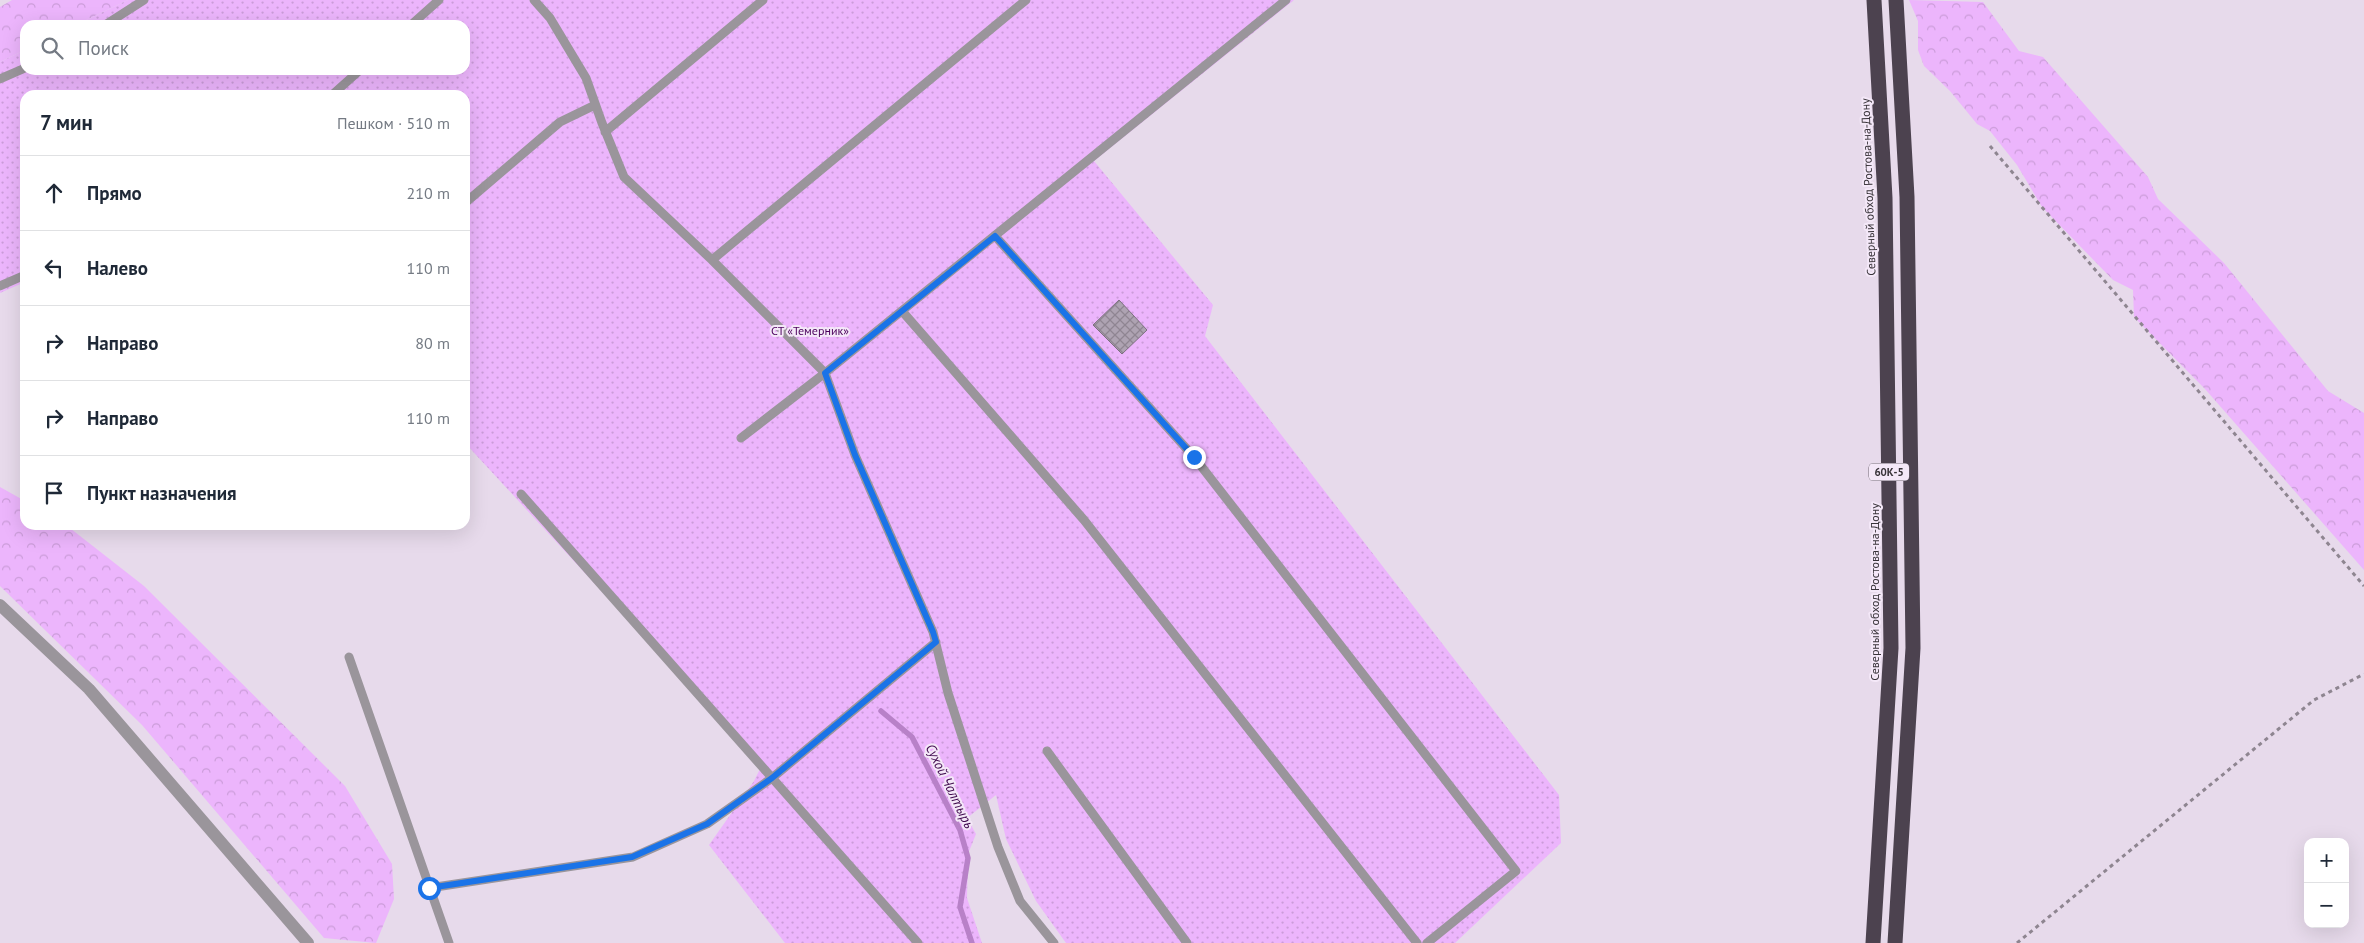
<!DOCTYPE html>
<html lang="ru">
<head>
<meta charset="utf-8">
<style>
  body { margin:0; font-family:"PT Sans",sans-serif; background:#f6f6f7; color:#1f2937 }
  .controls { position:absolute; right:15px; bottom:15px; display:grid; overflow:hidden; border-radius:10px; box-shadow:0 5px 20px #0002 }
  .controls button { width:45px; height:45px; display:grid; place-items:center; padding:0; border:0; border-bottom:1px solid #e0e1e3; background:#fff; color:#1f2937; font:25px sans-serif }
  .stop { position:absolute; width:15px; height:15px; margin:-11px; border:4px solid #1a73e8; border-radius:50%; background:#fff }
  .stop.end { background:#1a73e8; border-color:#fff; box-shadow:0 1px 5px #0008 }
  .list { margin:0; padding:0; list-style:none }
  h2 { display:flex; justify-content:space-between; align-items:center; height:65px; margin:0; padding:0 20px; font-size:21px }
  h2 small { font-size:16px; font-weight:400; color:#747a83 }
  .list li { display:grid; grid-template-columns:32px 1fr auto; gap:15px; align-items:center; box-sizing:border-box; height:75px; padding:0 20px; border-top:1px solid #e0e1e3 }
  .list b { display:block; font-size:19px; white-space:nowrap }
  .list em { font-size:16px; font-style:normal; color:#747a83 }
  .icon { flex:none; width:28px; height:28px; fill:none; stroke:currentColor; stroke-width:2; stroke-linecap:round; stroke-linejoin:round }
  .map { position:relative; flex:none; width:2364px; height:943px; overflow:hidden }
  .search { position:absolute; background:#fff; box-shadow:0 5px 20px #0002; left:20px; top:20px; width:450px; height:55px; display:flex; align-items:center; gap:12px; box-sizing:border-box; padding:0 18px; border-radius:15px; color:#747a83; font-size:19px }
  .panel { position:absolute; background:#fff; box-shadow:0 5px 20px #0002; left:20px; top:90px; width:450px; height:440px; border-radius:15px }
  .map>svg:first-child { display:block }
</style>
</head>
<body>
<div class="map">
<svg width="2364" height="943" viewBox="0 0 2364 943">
  <defs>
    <pattern id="forest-crowns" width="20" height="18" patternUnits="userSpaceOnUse" patternTransform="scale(1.25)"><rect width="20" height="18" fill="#ecb5fc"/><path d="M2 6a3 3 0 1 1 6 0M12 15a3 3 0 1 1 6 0" fill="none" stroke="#cb9cd9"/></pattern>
    <pattern id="garden-dots" width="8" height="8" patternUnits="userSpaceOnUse" patternTransform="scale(1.25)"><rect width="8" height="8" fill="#ecb5fc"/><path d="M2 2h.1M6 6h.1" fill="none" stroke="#cb9cd9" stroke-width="1.8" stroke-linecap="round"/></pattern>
    <pattern id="building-cross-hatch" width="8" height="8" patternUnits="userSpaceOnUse" patternTransform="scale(1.25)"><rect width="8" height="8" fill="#aea3b2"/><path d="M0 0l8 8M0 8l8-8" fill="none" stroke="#8f8592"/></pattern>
  </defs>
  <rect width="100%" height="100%" fill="#e7daeb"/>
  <!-- forest -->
  <path fill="url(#forest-crowns)" d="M 12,0 L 128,0 L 76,25 L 25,25 L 25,50 L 0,62 L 0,7 Z
    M 1909,0 L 1983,2 L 2019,51 L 2043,57 L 2148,177 L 2158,199 L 2224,263 L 2328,391 L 2364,413 L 2364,570 L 2205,389 L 2134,317 L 2133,290 L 2113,280 L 2042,207 L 2017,165 L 1990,131 L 1977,124 L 1950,91 L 1924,66 L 1918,50 L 1918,21 Z
    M 0,487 L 25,501 L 25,525 L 66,525 L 144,586 L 345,786 L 392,864 L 394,899 L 376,943 L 324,938 L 142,725 L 0,586 Z"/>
  <!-- garden -->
  <path fill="url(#garden-dots)" d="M 128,0 L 1294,0 L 1094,161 L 1213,305 L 1205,336 L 1559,795 L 1561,843 L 1455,943 L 1066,943 L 1036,901 L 1006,839 L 996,795 L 967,818 L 976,834 L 968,854 L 967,898 L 982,943 L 785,943 L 709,845 L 754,781 L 762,765 L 465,443 L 465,95 L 25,95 L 25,282 L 0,293 L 0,62 L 25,50 L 25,70 L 465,70 L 465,25 L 76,25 Z"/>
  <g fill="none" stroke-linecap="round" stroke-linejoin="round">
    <!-- stream -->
    <path stroke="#b881c8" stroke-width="5.5" d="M 881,711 L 912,737 L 960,830 L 968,858 L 960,907 L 972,943"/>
  </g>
  <!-- building -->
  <path fill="url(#building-cross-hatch)" stroke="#7d7180" d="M 1119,300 L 1147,330 L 1122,354 L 1093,325 Z"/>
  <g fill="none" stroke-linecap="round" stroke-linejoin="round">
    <!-- path -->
    <path stroke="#8e8590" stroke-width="3" stroke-dasharray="4 4" stroke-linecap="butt" d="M 1990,146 L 2364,586
      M 2017,943 L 2314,700 L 2364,674"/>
    <!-- lane -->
    <path stroke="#9a959b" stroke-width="9" d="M 534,0 L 550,18 L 586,78 L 602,123 L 624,177 L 712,260 L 825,373 L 855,455 L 933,632 L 948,693 L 998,847 L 1020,901 L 1054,943
      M 105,25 L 144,0
      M 411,25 L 439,0
      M 0,79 L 25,68
      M 332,95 L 360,70
      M 605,132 L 763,0
      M 465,203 L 560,122 L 595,105
      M 995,236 L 1194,457 L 1516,871 L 1427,943
      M 712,260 L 1026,0
      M 0,286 L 25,275
      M 902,311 L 1084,520 L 1417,943
      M 741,438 L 825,373 L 1286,0
      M 521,494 L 918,943
      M 349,657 L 449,943
      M 1047,751 L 1187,943
      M 429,888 L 633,857 L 707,824 L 772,778 L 936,642"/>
    <!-- street -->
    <path stroke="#9a959b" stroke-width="12" d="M 0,605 L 89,689 L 308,943"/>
    <!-- highway -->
    <path stroke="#4c424f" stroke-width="15" d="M 1873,943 L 1891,648 L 1885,198 L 1874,0
      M 1895,943 L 1913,648 L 1907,197 L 1896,0"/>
  </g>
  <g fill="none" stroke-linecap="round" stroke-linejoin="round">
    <!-- route -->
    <path stroke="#1a73e8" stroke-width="6" d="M 429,888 L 632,857 L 707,824 L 772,778 L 936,642 L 933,632 L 855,455 L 825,373 L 995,236 L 1194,457"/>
  </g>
  <g text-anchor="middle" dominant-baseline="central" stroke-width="4" stroke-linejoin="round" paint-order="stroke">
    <!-- shield labels -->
    <rect fill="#f4e8f8" stroke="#706972" stroke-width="1" x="1869" y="463.5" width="40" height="17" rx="4"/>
    <g font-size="11" font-weight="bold" fill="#383339">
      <text x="1889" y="472">60К-5</text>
    </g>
    <!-- street labels -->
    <g font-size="12" fill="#383339" stroke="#f4e8f8">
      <text transform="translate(1868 187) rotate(-92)">Северный обход Ростова-на-Дону</text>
      <text transform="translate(1874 592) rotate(-90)">Северный обход Ростова-на-Дону</text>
    </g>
    <!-- park labels -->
    <g font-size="12" fill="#4b005c" stroke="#f4e8f8">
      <text x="810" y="330">СТ «Темерник»</text>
    </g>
    <!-- water labels -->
    <g font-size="14" font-style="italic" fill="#410c4f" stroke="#f4e8f8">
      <text transform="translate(950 786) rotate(64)">Сухой Чалтырь</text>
    </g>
  </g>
</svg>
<div class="controls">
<button>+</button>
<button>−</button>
</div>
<div class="stop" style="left:429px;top:888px"></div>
<div class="stop end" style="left:1194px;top:457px"></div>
<div class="search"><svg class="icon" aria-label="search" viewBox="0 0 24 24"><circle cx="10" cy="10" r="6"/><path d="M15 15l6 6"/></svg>Поиск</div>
<section class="panel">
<h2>7 мин<small>Пешком · 510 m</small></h2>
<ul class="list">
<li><svg class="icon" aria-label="ahead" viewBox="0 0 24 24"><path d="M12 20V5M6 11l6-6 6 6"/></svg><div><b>Прямо</b></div><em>210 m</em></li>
<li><svg class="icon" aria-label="left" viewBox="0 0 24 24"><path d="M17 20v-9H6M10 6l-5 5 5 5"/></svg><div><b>Налево</b></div><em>110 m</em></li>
<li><svg class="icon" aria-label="right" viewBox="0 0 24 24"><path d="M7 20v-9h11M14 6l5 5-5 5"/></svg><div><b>Направо</b></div><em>80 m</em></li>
<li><svg class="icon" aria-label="right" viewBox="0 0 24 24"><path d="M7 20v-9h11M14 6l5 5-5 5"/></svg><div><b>Направо</b></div><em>110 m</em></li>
<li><svg class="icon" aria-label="arrive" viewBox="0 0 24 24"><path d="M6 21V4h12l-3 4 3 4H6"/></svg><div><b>Пункт назначения</b></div></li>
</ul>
</section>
</div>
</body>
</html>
